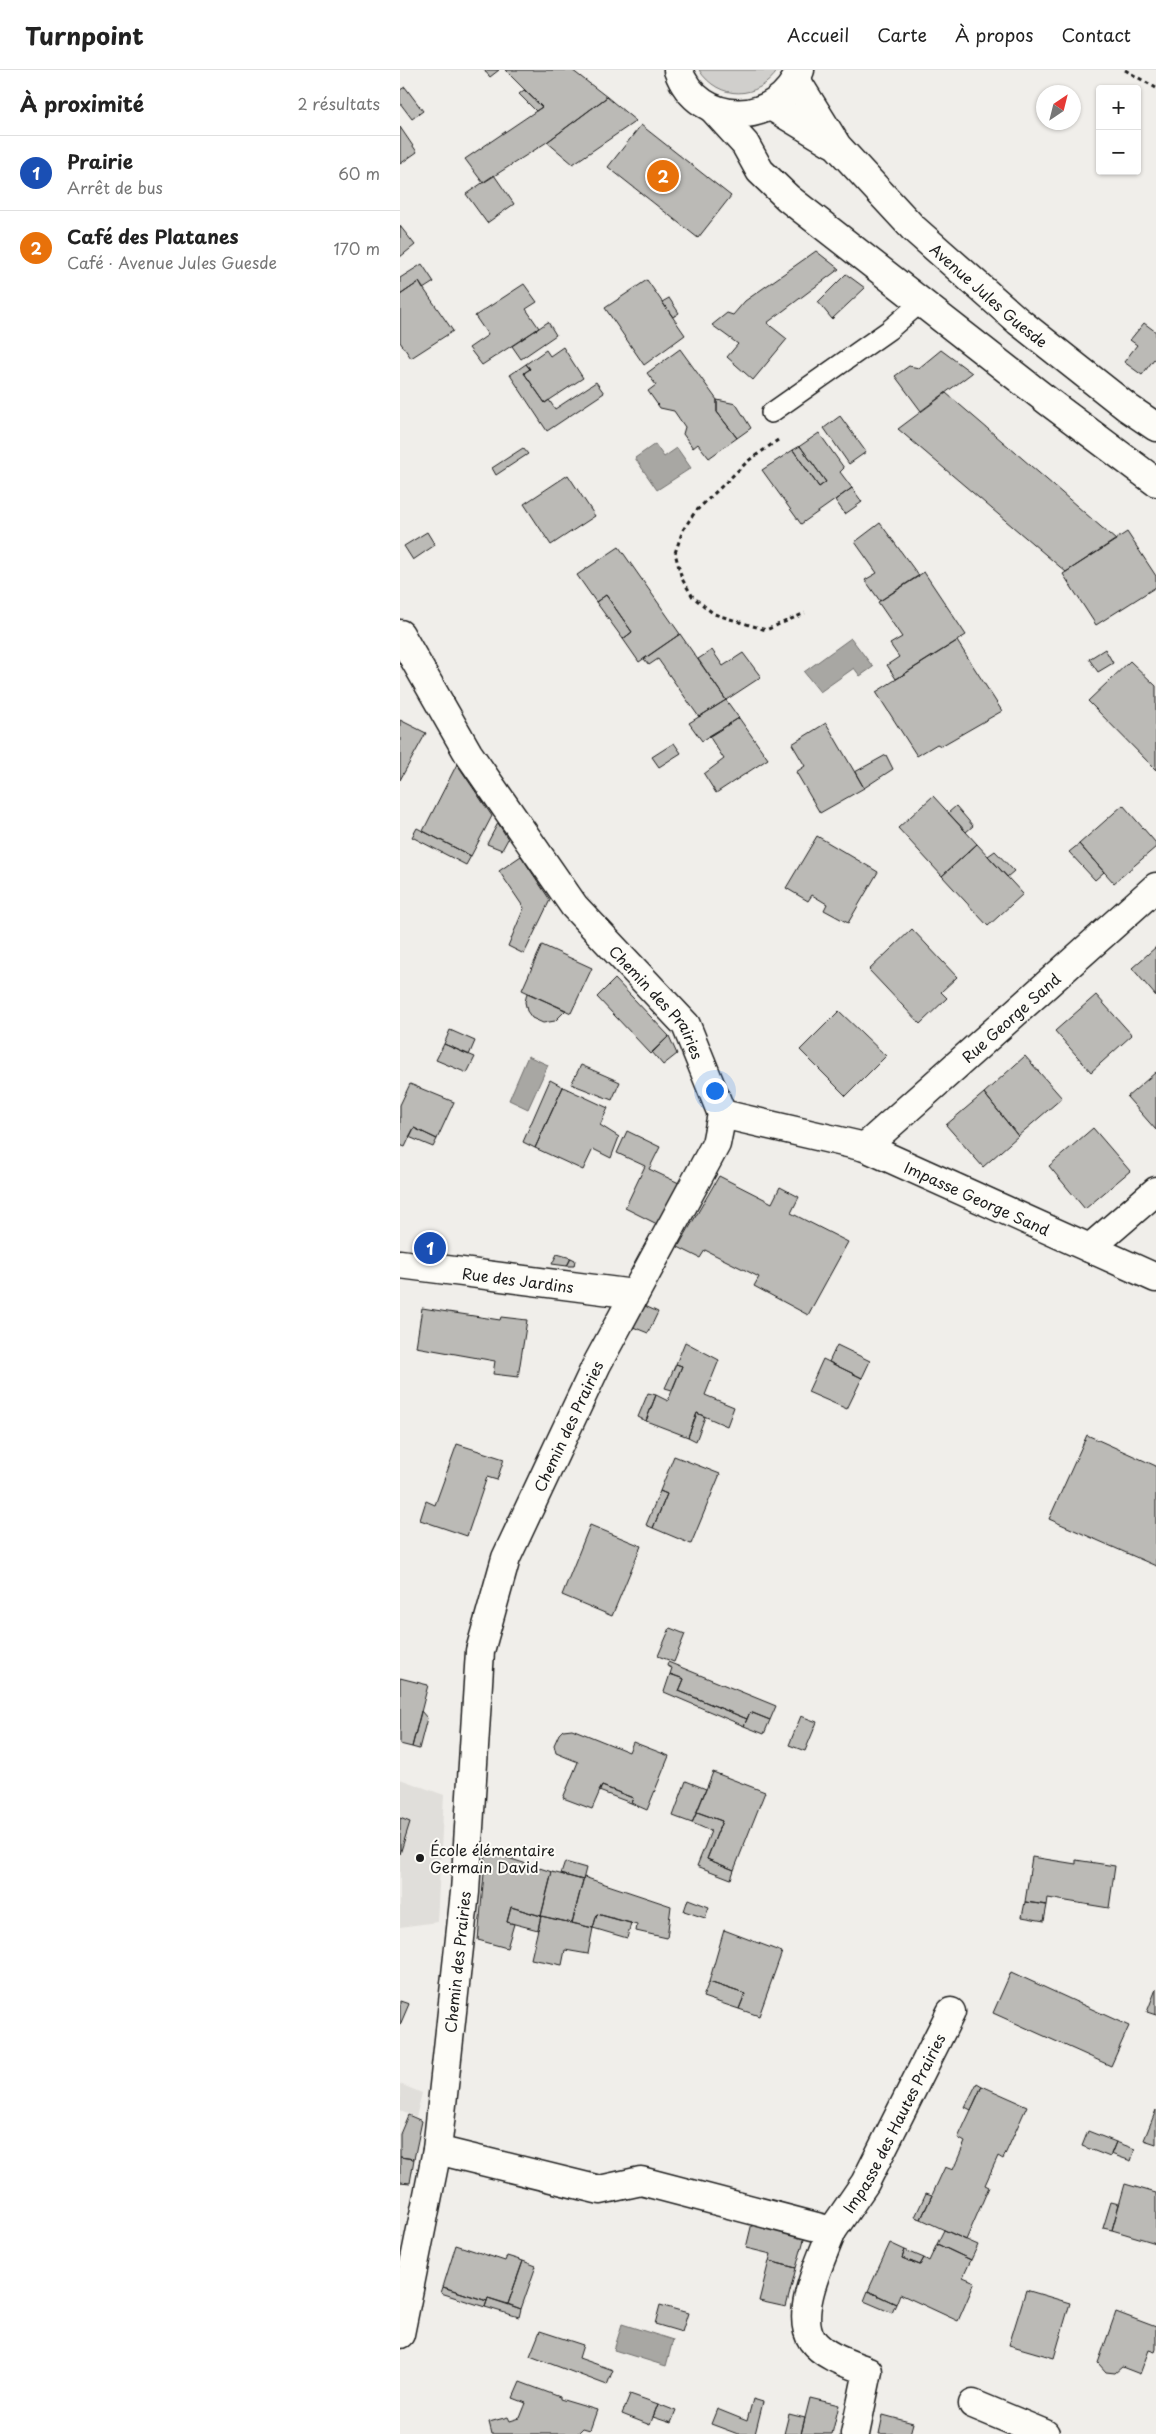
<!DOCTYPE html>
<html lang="fr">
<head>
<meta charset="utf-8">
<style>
  body { margin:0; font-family:"Playpen Sans",sans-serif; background:#f2f2f2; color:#222 }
  .controls { position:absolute; right:15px; top:15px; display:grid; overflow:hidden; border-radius:5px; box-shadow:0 1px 4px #0004 }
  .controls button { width:45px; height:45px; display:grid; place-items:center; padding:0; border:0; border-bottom:1px solid #e0e0e0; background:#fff; color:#222; font:25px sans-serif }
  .compass { position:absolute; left:636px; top:15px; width:45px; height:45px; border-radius:50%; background:#fff; box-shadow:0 1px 4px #0004; rotate:35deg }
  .you { position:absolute; left:314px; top:1020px; width:18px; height:18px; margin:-12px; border:4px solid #fff; border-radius:50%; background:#1a73e8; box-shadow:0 0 0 8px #1a73e833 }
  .badge { display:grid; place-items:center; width:32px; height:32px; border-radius:50%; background:#0b8043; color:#fff; font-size:16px; font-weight:700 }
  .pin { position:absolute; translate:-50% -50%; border:2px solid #fff; box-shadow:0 1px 5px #0006 }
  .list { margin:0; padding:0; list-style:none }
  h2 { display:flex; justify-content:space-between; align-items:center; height:65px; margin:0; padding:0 20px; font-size:21px }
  h2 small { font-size:16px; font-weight:400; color:#767676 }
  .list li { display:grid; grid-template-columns:32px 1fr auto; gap:15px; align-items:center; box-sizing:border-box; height:75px; padding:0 20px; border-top:1px solid #e0e0e0 }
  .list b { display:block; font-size:19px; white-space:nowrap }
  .list p { margin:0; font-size:16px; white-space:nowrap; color:#767676 }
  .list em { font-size:16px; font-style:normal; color:#767676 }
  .map { position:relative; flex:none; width:756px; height:2364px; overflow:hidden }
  header { display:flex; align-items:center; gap:30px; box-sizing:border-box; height:70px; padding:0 25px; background:#fff; border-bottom:1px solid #e0e0e0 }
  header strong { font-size:24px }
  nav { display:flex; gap:28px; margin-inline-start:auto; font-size:18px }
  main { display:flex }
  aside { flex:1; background:#fff }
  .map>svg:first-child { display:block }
</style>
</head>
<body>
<header>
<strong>Turnpoint</strong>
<nav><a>Accueil</a><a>Carte</a><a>À propos</a><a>Contact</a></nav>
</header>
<main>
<aside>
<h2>À proximité<small>2 résultats</small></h2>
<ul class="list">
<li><span class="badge" style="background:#1a4fb4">1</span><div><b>Prairie</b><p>Arrêt de bus</p></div><em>60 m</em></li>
<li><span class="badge" style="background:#e8710a">2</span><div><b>Café des Platanes</b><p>Café · Avenue Jules Guesde</p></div><em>170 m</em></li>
</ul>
</aside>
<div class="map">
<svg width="756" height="2364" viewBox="0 0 756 2364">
  <rect width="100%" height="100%" fill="#f0eeea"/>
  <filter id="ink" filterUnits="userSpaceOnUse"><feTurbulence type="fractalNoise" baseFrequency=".02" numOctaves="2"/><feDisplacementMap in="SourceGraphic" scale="10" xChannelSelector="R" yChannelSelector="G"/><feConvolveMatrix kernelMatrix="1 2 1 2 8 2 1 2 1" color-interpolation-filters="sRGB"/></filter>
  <g filter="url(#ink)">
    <!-- built -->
    <path fill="#e0deda" d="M 0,1709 L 44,1725 L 37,1852 L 0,1857 Z
      M 0,2014 L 22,2023 L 16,2047 L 0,2041 Z"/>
    <!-- green -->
    <path fill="#d0cfcc" stroke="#767674" d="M 299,0 L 378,0 C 358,30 319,31 299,0 Z"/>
    <!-- water -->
    <path fill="#a8a7a3" stroke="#706f6d" d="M 255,374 L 264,387 L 277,378 L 291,398 L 257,420 L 235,388 Z
      M 451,568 L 473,597 L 460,606 L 454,598 L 420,622 L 404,602 Z
      M 128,986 L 148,995 L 128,1039 L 109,1030 Z
      M 222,2254 L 273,2270 L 266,2296 L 214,2280 Z"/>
    <!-- building -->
    <path fill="#bbbab6" stroke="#1c1c1c" d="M 84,0 L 99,0 L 90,7 Z
      M 105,0 L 172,0 L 207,27 L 147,72 L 83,113 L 65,89 L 142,37 Z
      M 5,17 L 23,41 L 12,49 L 0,33 L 0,20 Z
      M 124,20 L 142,37 L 136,41 L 119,24 Z
      M 207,27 L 236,51 L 173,94 L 147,72 Z
      M 241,55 L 331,126 L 298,168 L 208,97 Z
      M 0,57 L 17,82 L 0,94 Z
      M 94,105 L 114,134 L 87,153 L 66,124 Z
      M 0,156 L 15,175 L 0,187 Z
      M 416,181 L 439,199 L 367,253 L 387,269 L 353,310 L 327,287 L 338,274 L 312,255 L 327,243 L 333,245 L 345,231 Z
      M 22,194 L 34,212 L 23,219 L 19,212 L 0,225 L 0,208 Z
      M 446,204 L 465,218 L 432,249 L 418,232 Z
      M 247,210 L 285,265 L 244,295 L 205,238 Z
      M 19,212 L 53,261 L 11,288 L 0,272 L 0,225 Z
      M 124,214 L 137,232 L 126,239 L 139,258 L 82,295 L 69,278 L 88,265 L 75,246 Z
      M 269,228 L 279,243 L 273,247 L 262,232 Z
      M 148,252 L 156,265 L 121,289 L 112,276 Z
      M 744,253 L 756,262 L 756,290 L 754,289 L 742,305 L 724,292 L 737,275 L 730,270 Z
      M 163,277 L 183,308 L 145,333 L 124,303 L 130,299 L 126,294 L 146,280 L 150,286 Z
      M 280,279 L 317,330 L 317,342 L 337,368 L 309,388 L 298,374 L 293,378 L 283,364 L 285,357 L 274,341 L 260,338 L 248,321 L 256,315 L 247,303 Z
      M 541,280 L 572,303 L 521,341 L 495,306 L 509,296 L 519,298 Z
      M 126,294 L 130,299 L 124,303 L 145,333 L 149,330 L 155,339 L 196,312 L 204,323 L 147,361 L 110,305 Z
      M 546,323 L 623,389 L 716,470 L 666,502 L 498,359 Z
      M 317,330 L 336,334 L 351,358 L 337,368 L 317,342 Z
      M 440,346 L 466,382 L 449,394 L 424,358 Z
      M 419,363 L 444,398 L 440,402 L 452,418 L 401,454 L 362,400 L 393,380 L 419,417 L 426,412 L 400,376 Z
      M 400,376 L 426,412 L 419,417 L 393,380 Z
      M 123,378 L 128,384 L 96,405 L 92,398 Z
      M 168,405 L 195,446 L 151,475 L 124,434 Z
      M 452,418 L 462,432 L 445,444 L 435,430 Z
      M 480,453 L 519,506 L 480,531 L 465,510 L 477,503 L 455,472 Z
      M 27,462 L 35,475 L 13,490 L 4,476 Z
      M 727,462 L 756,506 L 756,517 L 696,555 L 663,504 Z
      M 219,477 L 280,564 L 239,592 L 223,569 L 232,562 L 206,525 L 196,532 L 177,505 Z
      M 524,502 L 566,565 L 496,609 L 487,595 L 499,587 L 490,574 L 502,567 L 478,532 Z
      M 206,525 L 232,562 L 223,569 L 196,532 Z
      M 280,564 L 326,630 L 299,647 L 258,589 L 249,595 L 244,589 Z
      M 557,571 L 602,641 L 541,676 L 537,674 L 517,686 L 476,622 Z
      M 705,579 L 713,593 L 698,602 L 689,589 Z
      M 312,580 L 323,596 L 343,583 L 361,607 L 326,630 L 298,589 Z
      M 730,591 L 756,616 L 756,700 L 688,631 Z
      M 326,630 L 339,648 L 302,671 L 289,653 Z
      M 339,648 L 368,689 L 316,723 L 304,704 L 324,689 L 309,666 Z
      M 0,650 L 26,663 L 0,710 Z
      M 426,653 L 464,718 L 420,743 L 396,702 L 405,696 L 392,674 Z
      M 274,673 L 281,683 L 259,697 L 252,687 Z
      M 486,685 L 493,699 L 464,718 L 455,702 Z
      M 57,694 L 92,746 L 71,786 L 23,761 Z
      M 533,726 L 577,774 L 542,806 L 498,758 Z
      M 723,735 L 756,773 L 756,777 L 714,813 L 679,774 Z
      M 556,736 L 573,756 L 566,762 L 548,743 Z
      M 98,753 L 108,769 L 102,780 L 87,774 Z
      M 17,758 L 71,786 L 66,795 L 12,767 Z
      M 417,766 L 478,802 L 448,853 L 424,840 L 427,834 L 412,825 L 408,831 L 386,818 Z
      M 577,774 L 623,824 L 588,856 L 542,806 Z
      M 679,774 L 704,802 L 695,810 L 669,782 Z
      M 595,781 L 614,801 L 607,807 L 588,786 Z
      M 121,786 L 150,830 L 124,884 L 108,876 L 124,838 L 99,801 Z
      M 512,859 L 557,907 L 541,922 L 547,928 L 520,954 L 469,900 Z
      M 142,875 L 192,898 L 171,943 L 122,920 Z
      M 756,877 L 756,926 L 732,898 Z
      M 215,909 L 269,966 L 251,984 L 197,927 Z
      M 127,923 L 166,940 L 155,951 L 143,953 L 132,948 L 127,941 L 125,932 Z
      M 696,925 L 732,965 L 691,1002 L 655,961 Z
      M 439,941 L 486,986 L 446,1026 L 400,980 Z
      M 50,960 L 75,971 L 69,985 L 44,974 Z
      M 269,966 L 277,984 L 263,995 L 252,982 Z
      M 44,974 L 75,987 L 67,1003 L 36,990 Z
      M 625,986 L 662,1028 L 618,1066 L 584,1023 Z
      M 181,995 L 220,1012 L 212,1030 L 171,1014 Z
      M 756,1002 L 756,1060 L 727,1027 Z
      M 150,1010 L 163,1017 L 135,1078 L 123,1072 Z
      M 10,1014 L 54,1032 L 37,1069 L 14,1058 L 5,1077 L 0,1075 L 0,1035 Z
      M 163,1017 L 208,1038 L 200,1055 L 219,1067 L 211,1088 L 193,1079 L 183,1100 L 135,1078 Z
      M 584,1023 L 618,1066 L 583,1097 L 546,1055 Z
      M 14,1058 L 37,1069 L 33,1077 L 9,1067 Z
      M 693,1058 L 730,1101 L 685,1139 L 649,1096 Z
      M 227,1061 L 260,1077 L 249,1099 L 279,1113 L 259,1155 L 225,1138 L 245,1096 L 217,1083 Z
      M 319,1106 L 372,1133 L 380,1117 L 399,1127 L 391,1143 L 448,1172 L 408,1245 L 354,1216 L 359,1207 L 305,1180 L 300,1188 L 278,1177 Z
      M 157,1184 L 171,1188 L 167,1196 L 152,1194 Z
      M 171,1188 L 175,1190 L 174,1196 L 167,1196 Z
      M 245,1236 L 258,1242 L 248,1263 L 233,1257 Z
      M 22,1238 L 100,1250 L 101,1247 L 127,1250 L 118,1307 L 93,1304 L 95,1291 L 16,1277 Z
      M 285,1272 L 319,1290 L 305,1325 L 334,1337 L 327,1356 L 297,1343 L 288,1367 L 246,1351 L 256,1325 L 268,1331 L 282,1296 L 276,1294 Z
      M 437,1275 L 470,1291 L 462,1308 L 429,1292 Z
      M 423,1289 L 462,1308 L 447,1339 L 408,1322 Z
      M 276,1294 L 282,1296 L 272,1320 L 265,1318 Z
      M 248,1323 L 256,1325 L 246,1351 L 238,1347 Z
      M 297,1343 L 305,1347 L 296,1371 L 288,1367 Z
      M 687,1365 L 756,1396 L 756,1496 L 649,1449 Z
      M 57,1374 L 104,1389 L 97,1410 L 87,1407 L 67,1466 L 20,1450 L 26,1431 L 35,1435 Z
      M 274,1386 L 320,1404 L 291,1474 L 253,1458 L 267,1424 L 260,1421 Z
      M 260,1421 L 267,1424 L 253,1458 L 246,1455 Z
      M 190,1455 L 241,1476 L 212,1546 L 162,1525 Z
      M 270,1558 L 285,1564 L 274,1592 L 258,1586 Z
      M 268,1592 L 376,1636 L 370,1650 L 350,1642 L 347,1649 L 279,1621 L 284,1609 L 270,1604 L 272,1598 L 267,1596 Z
      M 270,1604 L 284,1609 L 279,1621 L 347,1649 L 344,1656 L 264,1622 Z
      M 0,1608 L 28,1615 L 12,1677 L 0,1674 Z
      M 21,1641 L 27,1648 L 19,1679 L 12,1677 Z
      M 350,1642 L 370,1650 L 364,1664 L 344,1656 Z
      M 401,1646 L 417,1652 L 405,1681 L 389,1675 Z
      M 172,1659 L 229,1682 L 233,1672 L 269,1686 L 247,1740 L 231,1733 L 233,1728 L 202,1716 L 192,1739 L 163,1728 L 178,1692 L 156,1683 L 154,1675 L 159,1664 L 163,1660 Z
      M 313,1702 L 365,1722 L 334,1800 L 307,1789 L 322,1751 L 297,1742 Z
      M 286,1711 L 306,1719 L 292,1753 L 273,1746 Z
      M 202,1716 L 233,1728 L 231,1733 L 199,1721 Z
      M 297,1742 L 322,1751 L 307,1789 L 334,1800 L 331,1809 L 297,1796 L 311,1761 L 292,1753 Z
      M 0,1748 L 10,1752 L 0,1784 Z
      M 109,1780 L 116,1782 L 114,1788 L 107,1786 Z
      M 86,1781 L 152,1802 L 141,1846 L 111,1837 L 107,1852 L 114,1854 L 107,1878 L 78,1870 Z
      M 632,1787 L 676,1794 L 676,1790 L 715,1796 L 709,1838 L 648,1828 L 647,1835 L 625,1832 Z
      M 165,1792 L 186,1798 L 183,1810 L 161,1804 Z
      M 152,1802 L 183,1810 L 172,1853 L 141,1846 Z
      M 184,1807 L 271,1836 L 267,1868 L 236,1861 L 237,1855 L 197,1844 L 193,1858 L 172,1853 Z
      M 288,1829 L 309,1837 L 305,1848 L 284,1841 Z
      M 625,1832 L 647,1835 L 644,1851 L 622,1847 Z
      M 111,1837 L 141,1846 L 138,1860 L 107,1852 Z
      M 197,1844 L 231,1853 L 227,1868 L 193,1858 Z
      M 141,1846 L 193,1858 L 188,1884 L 165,1880 L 162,1895 L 131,1889 Z
      M 324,1860 L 382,1882 L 359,1946 L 339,1939 L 345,1924 L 309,1912 Z
      M 611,1902 L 729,1956 L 711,1996 L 593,1943 Z
      M 309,1912 L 345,1924 L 339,1939 L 303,1927 Z
      M 756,1919 L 756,1945 L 747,1942 Z
      M 0,1931 L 9,1934 L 0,1955 Z
      M 577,2013 L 582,2016 L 571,2040 L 565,2037 Z
      M 582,2016 L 627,2036 L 603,2089 L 598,2086 L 585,2115 L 589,2117 L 566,2170 L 521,2149 L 545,2097 L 553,2100 L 565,2072 L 558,2068 Z
      M 756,2040 L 756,2074 L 744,2070 Z
      M 8,2045 L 22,2051 L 14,2089 L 0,2087 L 0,2064 Z
      M 688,2061 L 716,2072 L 710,2087 L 682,2076 Z
      M 716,2072 L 735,2079 L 731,2091 L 711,2084 Z
      M 0,2087 L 14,2089 L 10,2113 L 0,2112 Z
      M 725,2114 L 756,2123 L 756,2173 L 712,2160 Z
      M 526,2123 L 532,2125 L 521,2149 L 515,2147 Z
      M 711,2132 L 719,2134 L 712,2160 L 703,2158 Z
      M 352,2153 L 405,2166 L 396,2198 L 369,2191 L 371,2184 L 346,2178 Z
      M 544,2160 L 578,2175 L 571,2190 L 537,2174 Z
      M 490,2173 L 505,2180 L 502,2188 L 520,2195 L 524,2188 L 529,2191 L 537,2174 L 571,2190 L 563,2207 L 575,2212 L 558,2251 L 500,2224 L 496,2234 L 468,2221 Z
      M 56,2175 L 105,2191 L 107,2186 L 123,2191 L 108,2234 L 88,2228 L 87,2231 L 43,2217 Z
      M 505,2180 L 524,2188 L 520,2195 L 502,2188 Z
      M 123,2191 L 136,2196 L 121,2239 L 108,2234 Z
      M 369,2191 L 396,2198 L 386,2237 L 359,2231 Z
      M 43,2217 L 87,2231 L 85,2237 L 41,2223 Z
      M 626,2220 L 670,2233 L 654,2288 L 609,2275 Z
      M 468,2221 L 496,2234 L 492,2243 L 464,2231 Z
      M 88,2228 L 121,2239 L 119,2247 L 85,2237 Z
      M 260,2235 L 288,2243 L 282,2262 L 255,2254 Z
      M 716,2242 L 756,2257 L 756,2279 L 755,2282 L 749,2280 L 740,2304 L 722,2297 L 715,2303 L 706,2302 L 698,2293 Z
      M 140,2261 L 183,2275 L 179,2288 L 213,2300 L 207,2315 L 130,2286 Z
      M 120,2312 L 160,2327 L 160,2329 L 197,2340 L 190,2360 L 183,2358 L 177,2364 L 92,2364 L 89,2352 L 108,2347 L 110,2351 L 120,2348 L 126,2333 L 113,2328 Z
      M 230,2324 L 258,2334 L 250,2355 L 222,2344 Z
      M 410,2328 L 439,2335 L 432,2364 L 401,2364 Z
      M 353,2329 L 363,2332 L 355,2364 L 338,2364 L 311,2354 L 317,2339 L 347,2351 Z
      M 258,2334 L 276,2341 L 271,2353 L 253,2347 Z
      M 389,2344 L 405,2348 L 401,2364 L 384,2364 Z
      M 483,2345 L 513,2353 L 510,2364 L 479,2364 Z"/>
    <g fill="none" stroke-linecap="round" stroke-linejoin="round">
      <defs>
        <path id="lane" d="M 371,343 L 489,260 L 520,233"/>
        <g id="street">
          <path d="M 314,40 L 345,74 L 360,101 L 388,128 L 649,332 L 756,412"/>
          <path id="s1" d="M 0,564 L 68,683 L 174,836 L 286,955 L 322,1044 L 316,1074 L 197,1294 L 106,1488 L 80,1581 L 65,1822 L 37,2080 L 0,2264"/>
          <path id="s2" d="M 322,1044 L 465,1077 L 756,1208"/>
          <path id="s3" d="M 465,1077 L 756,817"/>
          <path d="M 690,1178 L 756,1121"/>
          <path id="s4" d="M 0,1194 L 234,1224"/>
          <path id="s5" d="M 37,2080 L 200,2120 L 241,2111 L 432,2161 L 465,2113 L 551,1942"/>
          <path d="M 432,2161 C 422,2188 394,2243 412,2270 C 424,2287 450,2294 468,2301 L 455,2364"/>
          <path d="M 573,2334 L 645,2364"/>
        </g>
        <g id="secondary">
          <path d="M 278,0 C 299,59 379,57 400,0"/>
          <path id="s6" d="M 396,10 L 437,76 L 513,158 L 618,251 L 728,338 L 756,357"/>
          <path d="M 371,36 L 432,73"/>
        </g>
      </defs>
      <!-- lane casing -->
      <use href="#lane" stroke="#1c1c1c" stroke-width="22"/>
      <!-- street casing -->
      <use href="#street" stroke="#1c1c1c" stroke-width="31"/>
      <!-- secondary casing -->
      <use href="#secondary" stroke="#1c1c1c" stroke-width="31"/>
      <!-- path -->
      <path stroke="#1c1c1c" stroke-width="3" stroke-dasharray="4 4" stroke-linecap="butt" d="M 725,0 L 756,18
        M 378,370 L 348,391 L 295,442 L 283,460 L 275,483 L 282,509 L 293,527 L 314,544 L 366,560 L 405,543"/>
      <!-- lane -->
      <use href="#lane" stroke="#fdfcf7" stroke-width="19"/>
      <!-- street -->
      <use href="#street" stroke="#fdfcf7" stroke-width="28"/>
      <!-- secondary -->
      <use href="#secondary" stroke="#fdfcf7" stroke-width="28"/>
    </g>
  </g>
  <!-- markers -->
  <circle fill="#1c1c1c" stroke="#fdfcf7" stroke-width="2" cx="20" cy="1788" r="5"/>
  <g text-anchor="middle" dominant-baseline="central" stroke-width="4" stroke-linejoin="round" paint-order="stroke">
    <!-- street labels -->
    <g font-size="15" fill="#1c1c1c" stroke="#fdfcf7">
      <text stroke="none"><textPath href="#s6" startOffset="291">Avenue Jules Guesde</textPath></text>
      <text stroke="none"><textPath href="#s1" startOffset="451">Chemin des Prairies</textPath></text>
      <text stroke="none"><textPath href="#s3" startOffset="195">Rue George Sand</textPath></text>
      <text stroke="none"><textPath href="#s2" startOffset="270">Impasse George Sand</textPath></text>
      <text stroke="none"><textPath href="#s4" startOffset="119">Rue des Jardins</textPath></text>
      <text transform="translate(168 1356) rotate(-65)">Chemin des Prairies</text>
      <text transform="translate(57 1892) rotate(-84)">Chemin des Prairies</text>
      <text stroke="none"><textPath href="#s5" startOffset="532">Impasse des Hautes Prairies</textPath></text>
    </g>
    <!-- poi labels -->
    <g font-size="15" fill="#1c1c1c" stroke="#fdfcf7" text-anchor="start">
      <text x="30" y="1779">École élémentaire<tspan x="30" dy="17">Germain David</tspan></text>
    </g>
  </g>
</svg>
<div class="controls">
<button>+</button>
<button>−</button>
</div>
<svg class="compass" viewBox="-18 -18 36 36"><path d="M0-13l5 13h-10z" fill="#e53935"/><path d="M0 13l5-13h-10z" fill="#767676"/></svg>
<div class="you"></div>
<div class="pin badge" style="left:30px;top:1178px;background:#1a4fb4">1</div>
<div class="pin badge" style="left:263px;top:106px;background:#e8710a">2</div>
</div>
</main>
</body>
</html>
